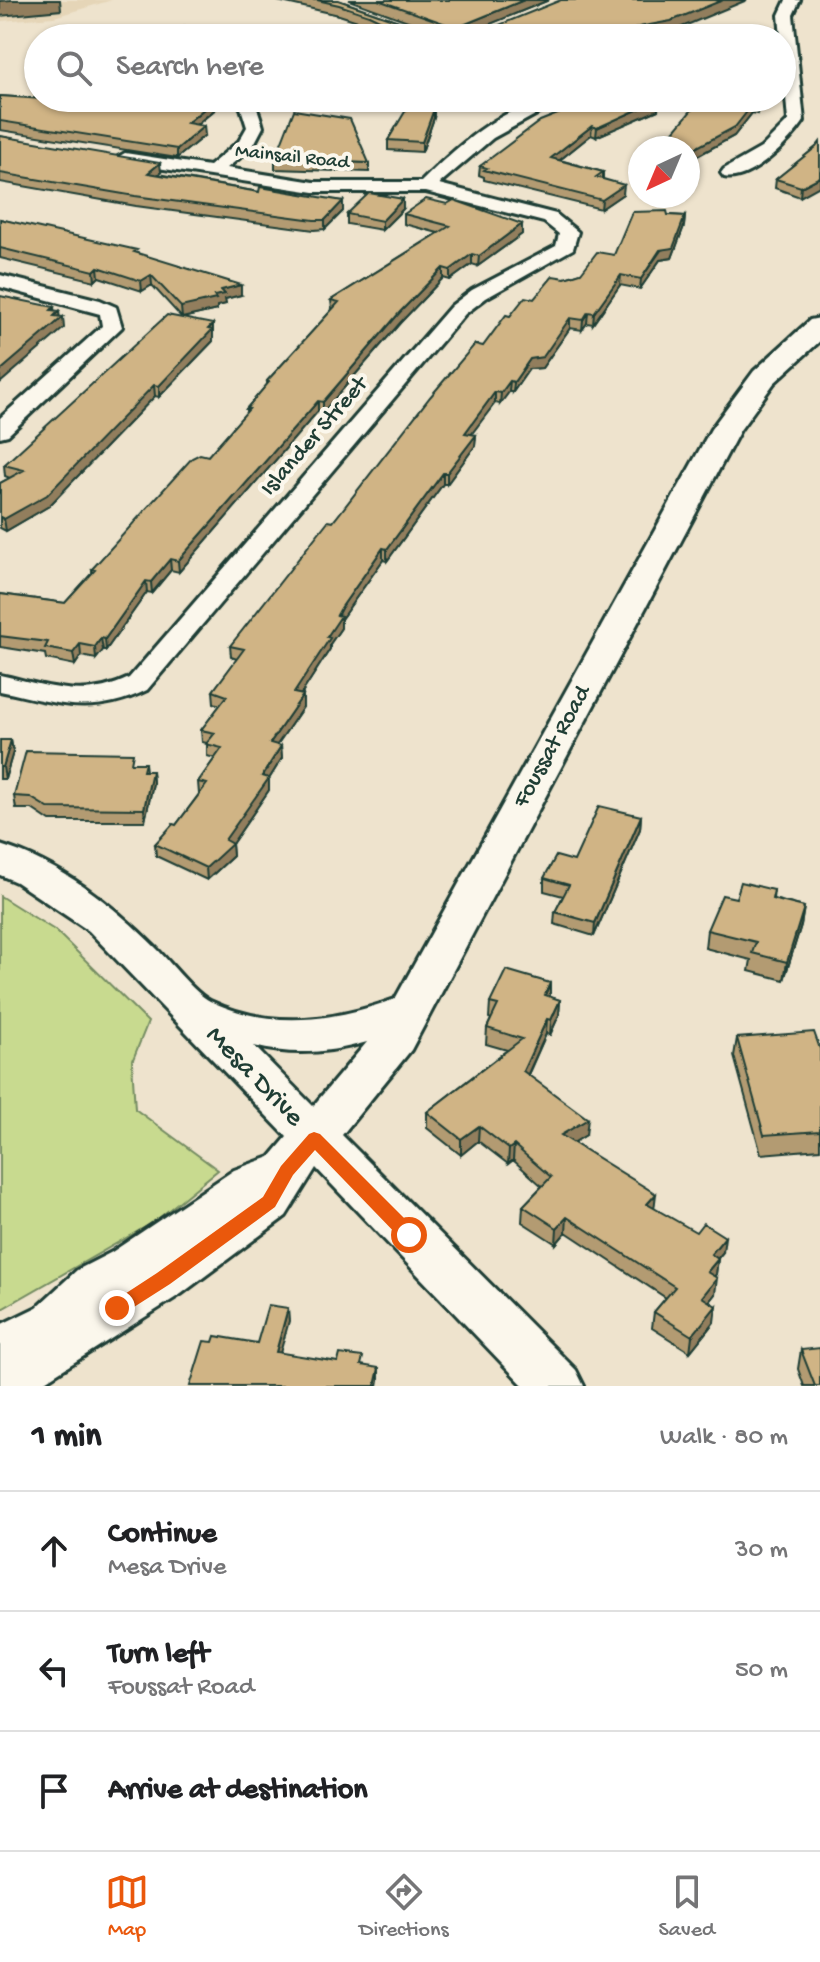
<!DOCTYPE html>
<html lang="en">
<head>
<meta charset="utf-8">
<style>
  body { margin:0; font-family:"Gochi Hand",sans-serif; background:#f2f2f2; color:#202124 }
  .compass { position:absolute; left:628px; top:136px; width:72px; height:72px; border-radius:50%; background:#fff; box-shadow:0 2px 6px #0004; rotate:224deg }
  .stop { position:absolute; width:24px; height:24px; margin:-18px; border:6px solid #ea580c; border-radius:50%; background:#fff }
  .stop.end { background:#ea580c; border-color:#fff; box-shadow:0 2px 8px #0008 }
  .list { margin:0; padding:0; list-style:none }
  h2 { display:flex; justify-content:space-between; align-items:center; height:104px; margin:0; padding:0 32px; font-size:34px }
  h2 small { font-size:26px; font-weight:400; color:#757577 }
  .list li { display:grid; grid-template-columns:52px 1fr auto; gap:24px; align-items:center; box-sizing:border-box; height:120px; padding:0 32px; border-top:2px solid #e0e0e0 }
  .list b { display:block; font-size:30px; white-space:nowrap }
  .list p { margin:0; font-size:26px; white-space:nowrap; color:#757577 }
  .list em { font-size:26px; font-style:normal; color:#757577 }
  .icon { flex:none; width:44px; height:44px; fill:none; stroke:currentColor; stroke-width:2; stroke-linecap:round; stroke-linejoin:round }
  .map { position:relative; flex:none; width:820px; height:1386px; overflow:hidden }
  .search { position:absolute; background:#fff; box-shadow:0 2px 6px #0004; left:24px; right:24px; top:24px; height:88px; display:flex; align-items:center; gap:20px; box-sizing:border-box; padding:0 28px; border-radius:44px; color:#757577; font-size:30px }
  .sheet { height:464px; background:#fff }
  nav { display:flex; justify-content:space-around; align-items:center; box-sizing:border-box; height:112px; border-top:2px solid #e0e0e0; background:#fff; font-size:22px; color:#757577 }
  nav a { display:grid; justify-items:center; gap:4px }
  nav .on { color:#ea580c }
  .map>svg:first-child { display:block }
</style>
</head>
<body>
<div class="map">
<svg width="820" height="1386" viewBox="0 0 820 1386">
  <rect width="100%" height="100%" fill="#eee3cd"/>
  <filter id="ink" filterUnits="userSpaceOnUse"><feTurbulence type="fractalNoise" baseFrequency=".0125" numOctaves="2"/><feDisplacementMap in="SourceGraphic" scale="16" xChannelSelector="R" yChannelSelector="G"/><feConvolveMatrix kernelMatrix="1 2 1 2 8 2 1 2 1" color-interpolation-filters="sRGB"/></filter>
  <g filter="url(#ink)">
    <!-- built -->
    <path fill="#e5d5b7" d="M 0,0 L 112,0 L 54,17 L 0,21 Z"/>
    <!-- green -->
    <path fill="#c8da8f" stroke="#748c62" stroke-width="2" d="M 0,896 L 56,931 L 148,1022 L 132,1062 L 135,1109 L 218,1170 L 154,1222 L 0,1310 Z"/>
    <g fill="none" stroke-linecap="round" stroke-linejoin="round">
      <defs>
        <path id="street" d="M 786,0 L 800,0 L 793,15 L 804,121 C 791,141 750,183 724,177 L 721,173 L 724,169 L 761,148 L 788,121 L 779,15 Z
          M 231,98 C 255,98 257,105 263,127 L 252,148 L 227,168 L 314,182 L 421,182 C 459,144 510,98 566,98 L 493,138 L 439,184 L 556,214 L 578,232 L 573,249 L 486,298 L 465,314 L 147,690 C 91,717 57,703 0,691 L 0,675 C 48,685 82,701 129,678 L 451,306 L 472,290 L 556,246 L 559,234 L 544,222 L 426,192 L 314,192 L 125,163 L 116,158 L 125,153 L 209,166 L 239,141 L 247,127 L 241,108 Z
          M 0,275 L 100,300 L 116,307 L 122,327 L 8,435 L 0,437 L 0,418 L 102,326 L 100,314 L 0,287 Z"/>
        <path id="secondary" d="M 820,318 L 820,341 L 774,383 L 740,430 L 411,1050 L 342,1135 L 576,1370 L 584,1386 L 524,1386 L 316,1168 L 286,1216 L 181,1294 L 37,1386 L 0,1386 L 0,1325 L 37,1307 L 77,1270 L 112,1252 L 234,1170 L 270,1157 L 287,1137 L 89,931 L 16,882 L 0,875 L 0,845 C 61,863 113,905 157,949 C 171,963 194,993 210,1001 C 271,1030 334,1021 395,999 L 711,429 L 754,371 L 810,320 ZM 367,1042 L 313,1106 L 254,1046 C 292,1056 329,1053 367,1042 Z"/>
      </defs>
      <!-- street casing -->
      <use href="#street" stroke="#1f3d34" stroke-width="6"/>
      <!-- secondary casing -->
      <use href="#secondary" stroke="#1f3d34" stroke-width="6"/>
      <!-- street -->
      <use href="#street" fill="#fbf7ec" fill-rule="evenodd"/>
      <!-- secondary -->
      <use href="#secondary" fill="#fbf7ec" fill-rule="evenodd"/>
    </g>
    <!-- wall -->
    <path fill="#b39b72" stroke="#1f3d34" stroke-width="2" d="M 273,0 L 338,0 L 424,30 L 433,30 L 349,0 L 549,0 L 475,30 L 670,32 L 637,38 L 395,38 L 370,25 L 339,15 Z
      M 0,96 L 63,100 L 61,98 L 217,98 L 218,107 L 197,125 L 205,135 L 177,158 L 0,130 Z
      M 759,98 L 757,114 L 752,113 L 734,136 L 688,161 L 688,148 L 708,108 Z
      M 659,100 L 658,110 L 596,137 L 591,135 L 560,160 L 603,172 L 603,179 L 623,194 L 601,209 L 484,180 L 484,177 L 479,175 L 480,166 Z
      M 434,118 L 422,152 L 388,150 L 388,140 Z
      M 0,136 L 161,172 L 158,174 L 259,192 L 343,201 L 343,211 L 325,229 L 314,230 L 136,206 L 0,182 Z
      M 816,147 L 800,197 L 775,188 L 776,179 Z
      M 275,159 L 369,163 L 369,172 L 275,169 Z
      M 403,209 L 382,230 L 347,224 L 347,214 Z
      M 404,214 L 522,224 L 522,234 L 478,266 L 472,264 L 450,280 L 443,278 L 400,323 L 323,412 L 318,411 L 179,572 L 171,570 L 152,593 L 147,592 L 106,650 L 103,650 L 96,659 L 81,656 L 75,665 L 46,659 L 45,654 L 0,647 L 0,594 L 65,603 L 92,573 L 92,569 L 208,456 L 246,413 L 246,409 L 267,385 L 267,381 L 332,310 L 331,300 L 438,233 L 404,224 Z
      M 668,215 L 685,216 L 684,226 L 672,258 L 660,260 L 640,289 L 620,285 L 593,324 L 587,323 L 582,330 L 570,328 L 542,368 L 529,369 L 513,392 L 509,392 L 500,404 L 495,403 L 471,434 L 476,435 L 475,446 L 447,484 L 443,484 L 387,561 L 383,560 L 341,619 L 341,628 L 330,644 L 330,649 L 301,694 L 303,695 L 303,707 L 277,745 L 281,746 L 282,758 L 269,779 L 269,790 L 232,844 L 233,856 L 207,880 L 156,856 L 155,844 L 176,825 L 199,794 L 198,782 L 215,758 L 207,756 L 207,743 L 202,742 L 201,730 L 220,705 L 214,703 L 213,691 L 237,659 L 231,657 L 230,646 L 333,522 L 510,316 L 565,278 L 581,273 L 614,255 Z
      M 0,219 L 137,254 L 241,295 L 225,299 L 226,304 L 217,306 L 217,310 L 182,318 L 152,285 L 142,291 L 99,277 L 95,281 L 0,258 Z
      M 213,335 L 213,341 L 159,397 L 155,396 L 49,506 L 6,531 L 0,528 L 0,483 L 10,478 L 5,476 L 4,465 Z
      M 0,740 L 11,740 L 13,752 L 5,779 L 0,779 Z
      M 134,763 L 145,763 L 146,771 L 152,771 L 153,783 L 145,821 L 50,821 L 32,809 L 16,809 L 14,796 Z
      M 641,816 L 640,829 L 594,936 L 554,924 L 555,912 L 563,896 L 544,891 L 544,878 L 574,861 Z
      M 774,890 L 773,899 L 804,907 L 801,925 L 784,980 L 749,971 L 751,960 L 705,948 L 707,930 L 736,898 Z
      M 550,983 L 550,997 L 560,1000 L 559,1015 L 550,1035 L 546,1034 L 528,1075 L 586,1135 L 573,1143 L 654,1209 L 723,1252 L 718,1258 L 716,1274 L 714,1277 L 715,1294 L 709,1301 L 714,1322 L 690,1352 L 652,1328 L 654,1312 L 666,1298 L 566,1232 L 556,1244 L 522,1222 L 523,1206 L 542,1186 L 513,1160 L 508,1164 L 478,1141 L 461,1155 L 427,1128 L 427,1112 L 507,1050 L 486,1044 L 487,1028 L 491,1019 L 489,1018 L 490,1003 Z
      M 737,1038 L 820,1049 L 820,1149 L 761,1154 L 734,1056 Z
      M 801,1350 L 820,1386 L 804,1386 L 798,1369 Z"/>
    <!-- shaded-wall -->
    <path fill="#927e5d" stroke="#1f3d34" stroke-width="2" d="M 11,0 L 60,0 L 61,10 L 0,16 L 0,1 Z
      M 524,0 L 549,0 L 463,35 L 463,25 Z
      M 723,0 L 747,0 L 670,32 L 637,38 L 615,38 L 639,27 Z
      M 217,98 L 218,107 L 187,132 L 187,123 Z
      M 659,100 L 658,110 L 596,137 L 597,128 Z
      M 753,104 L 752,113 L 734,136 L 688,161 L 688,152 Z
      M 434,109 L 434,118 L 422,152 L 422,142 Z
      M 204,126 L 205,135 L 177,158 L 177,149 Z
      M 592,126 L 591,135 L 551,167 L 551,158 Z
      M 160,163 L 161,172 L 148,182 L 148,173 Z
      M 820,177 L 820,186 L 800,197 L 801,187 Z
      M 624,185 L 623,194 L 601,209 L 602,200 Z
      M 403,199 L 403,209 L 382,230 L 382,221 Z
      M 343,201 L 343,211 L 325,229 L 325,220 Z
      M 685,216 L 684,226 L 672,258 L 660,260 L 640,289 L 641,279 Z
      M 522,224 L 522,234 L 478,266 L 479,256 Z
      M 472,254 L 472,264 L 450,280 L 450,270 Z
      M 98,267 L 99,277 L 95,281 L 94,271 Z
      M 443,268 L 443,278 L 400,323 L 323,412 L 323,402 L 400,312 Z
      M 151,275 L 152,285 L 142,291 L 141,281 Z
      M 621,275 L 620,285 L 593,324 L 594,313 Z
      M 241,285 L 241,295 L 225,299 L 226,304 L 217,306 L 217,310 L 182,318 L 181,307 L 221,290 Z
      M 54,307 L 55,315 L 59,311 L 60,320 L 63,317 L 64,328 L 0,383 L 0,371 Z
      M 588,312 L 587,323 L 582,330 L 583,320 Z
      M 570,318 L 570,328 L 542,368 L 529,369 L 513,392 L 514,382 L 530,359 Z
      M 213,324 L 213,341 L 159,397 L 159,386 Z
      M 510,381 L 509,392 L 500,404 L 501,393 Z
      M 154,385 L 155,396 L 49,506 L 6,531 L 4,519 Z
      M 495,392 L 495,403 L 464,444 L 465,433 Z
      M 318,401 L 318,411 L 179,572 L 178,561 Z
      M 476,435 L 475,446 L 447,484 L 447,473 Z
      M 443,473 L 443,484 L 387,561 L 387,549 Z
      M 383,548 L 383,560 L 341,619 L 341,628 L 330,644 L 330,649 L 294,705 L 294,693 L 327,637 L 341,608 Z
      M 170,559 L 171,570 L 152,593 L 151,582 Z
      M 146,581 L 147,592 L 106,650 L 105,639 Z
      M 101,638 L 103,650 L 96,659 L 95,647 Z
      M 80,644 L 81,656 L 75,665 L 73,653 Z
      M 303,695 L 303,707 L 270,755 L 270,743 Z
      M 11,740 L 13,752 L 5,779 L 3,767 Z
      M 281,746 L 282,758 L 269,779 L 269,790 L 232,844 L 233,856 L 207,880 L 206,868 Z
      M 152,771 L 153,783 L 145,821 L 144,809 Z
      M 641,816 L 640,829 L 594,936 L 595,923 Z
      M 804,907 L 801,925 L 784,980 L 787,962 Z
      M 550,983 L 550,999 L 545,995 Z
      M 560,1000 L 559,1015 L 550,1035 L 551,1020 Z
      M 547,1019 L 546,1034 L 522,1087 L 523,1071 Z
      M 588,1119 L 586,1135 L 560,1151 L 561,1135 Z
      M 479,1126 L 478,1141 L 461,1155 L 461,1139 Z
      M 514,1145 L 513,1160 L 508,1164 L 509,1149 Z
      M 656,1194 L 654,1210 L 647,1204 Z
      M 567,1217 L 566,1232 L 556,1244 L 557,1228 Z
      M 725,1237 L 723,1252 L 708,1270 L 711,1254 Z
      M 718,1259 L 716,1274 L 705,1288 L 707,1272 Z
      M 717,1278 L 715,1294 L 700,1313 L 702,1297 Z
      M 716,1306 L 714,1322 L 690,1352 L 692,1336 Z
      M 288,1308 L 289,1321 L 277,1364 L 276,1352 Z
      M 379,1368 L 379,1380 L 378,1386 L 375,1386 Z"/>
    <!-- building -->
    <path fill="#d0b485" stroke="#1f3d34" stroke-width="2" d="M 317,0 L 338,0 L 424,30 L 451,28 L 449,25 L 378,0 L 524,0 L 463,25 L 462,30 L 487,30 L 561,0 L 723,0 L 671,21 L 639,27 L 615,38 L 417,38 L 369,15 L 339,5 Z
      M 185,26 L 224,38 L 182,38 Z
      M 0,96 L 72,101 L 69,98 L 217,98 L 187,123 L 204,126 L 177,149 L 0,121 Z
      M 598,98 L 644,98 L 659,100 L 597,128 L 592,126 L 551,158 L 603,172 L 596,177 L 624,185 L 602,200 L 484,170 L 487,168 L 480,166 L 540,121 Z
      M 716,98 L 759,98 L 758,105 L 753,104 L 735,127 L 688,152 L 688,148 L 660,148 L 695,106 L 708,108 Z
      M 412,107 L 434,109 L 422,142 L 388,140 L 406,110 Z
      M 294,110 L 350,119 L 369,163 L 275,159 Z
      M 0,136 L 160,163 L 148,173 L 259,192 L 260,187 L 343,201 L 325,220 L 314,220 L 135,196 L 0,173 Z
      M 820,142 L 820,177 L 801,187 L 776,179 L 816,147 Z
      M 369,193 L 403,199 L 382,221 L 347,214 Z
      M 426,199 L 447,204 L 454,200 L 522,224 L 479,256 L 472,254 L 450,270 L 443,268 L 400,312 L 323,402 L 318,401 L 178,561 L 170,559 L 151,582 L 146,581 L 105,639 L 101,638 L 95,647 L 80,644 L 73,653 L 45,648 L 48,642 L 0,636 L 0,594 L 65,603 L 95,570 L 92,569 L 192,458 L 200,454 L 208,456 L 249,409 L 246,409 L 269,382 L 267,381 L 339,302 L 331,300 L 450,226 L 404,214 Z
      M 667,211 L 668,215 L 685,216 L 673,248 L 660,250 L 641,279 L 621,275 L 594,313 L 588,312 L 583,320 L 570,318 L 543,357 L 530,359 L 514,382 L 510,381 L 501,393 L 495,392 L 465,433 L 476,435 L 447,473 L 443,473 L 387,549 L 383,548 L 341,608 L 337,615 L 341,616 L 327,637 L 330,638 L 294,693 L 303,695 L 270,743 L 281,746 L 262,776 L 269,778 L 225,840 L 232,844 L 206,868 L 155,844 L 173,824 L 176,825 L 207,784 L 198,782 L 222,748 L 206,744 L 215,733 L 201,730 L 227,696 L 213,691 L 244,649 L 230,646 L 328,521 L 333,522 L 430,397 L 475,344 L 483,346 L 506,315 L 510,316 L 525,297 L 534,299 L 553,276 L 565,278 L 581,273 L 597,252 L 614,255 L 632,212 Z
      M 0,219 L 137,250 L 134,252 L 241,285 L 221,290 L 225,294 L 214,296 L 216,299 L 181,307 L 151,275 L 141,281 L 98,267 L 94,271 L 0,248 Z
      M 0,296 L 54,307 L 51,310 L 59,311 L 54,316 L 63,317 L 0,371 Z
      M 167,315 L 213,324 L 208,329 L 212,330 L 159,386 L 154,385 L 47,495 L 4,519 L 0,517 L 0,483 L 24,470 L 4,465 Z
      M 0,740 L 11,740 L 3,767 L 0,767 Z
      M 26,751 L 133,753 L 131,763 L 145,763 L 143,771 L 152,771 L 144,809 L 48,808 L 30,797 L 14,796 Z
      M 599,806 L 641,816 L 595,923 L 555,912 L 569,885 L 544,878 L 556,856 L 574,861 Z
      M 741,882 L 774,890 L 772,899 L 804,907 L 787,962 L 752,953 L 756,942 L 707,930 L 722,895 L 736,898 Z
      M 506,970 L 550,983 L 545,995 L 560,1000 L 551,1020 L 547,1019 L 523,1071 L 588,1119 L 561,1135 L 656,1194 L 647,1204 L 696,1232 L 703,1223 L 725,1237 L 711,1254 L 718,1259 L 707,1272 L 717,1278 L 702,1297 L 716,1306 L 692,1336 L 654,1312 L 675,1287 L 567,1217 L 557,1228 L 523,1206 L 551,1177 L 514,1145 L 509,1149 L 479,1126 L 461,1139 L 427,1112 L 522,1039 L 487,1028 L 498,1005 L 490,1003 Z
      M 814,1032 L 820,1049 L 820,1131 L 764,1135 L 737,1038 Z
      M 268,1305 L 288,1308 L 276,1352 L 338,1362 L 340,1354 L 363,1357 L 361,1365 L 379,1368 L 375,1386 L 190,1386 L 204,1341 L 213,1342 L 215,1336 L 257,1343 Z
      M 820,1348 L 820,1386 L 815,1386 L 801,1350 Z"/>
  </g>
  <!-- route -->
  <path fill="#ea580c" d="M 314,1132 L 320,1134 L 415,1229 L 417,1235 L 415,1240 L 402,1240 L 315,1150 L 293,1175 L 275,1207 L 170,1284 L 123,1314 L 111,1314 L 108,1308 L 111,1303 L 157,1273 L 263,1197 L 281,1166 L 309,1134 Z"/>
  <g text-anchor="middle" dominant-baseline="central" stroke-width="8" stroke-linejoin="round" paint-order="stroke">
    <!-- far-street labels -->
    <g font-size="20" fill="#1f3d34" stroke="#fbf7ec">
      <text transform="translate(292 158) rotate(6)">Mainsail Road</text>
    </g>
    <!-- street labels -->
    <g font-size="24" fill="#1f3d34" stroke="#fbf7ec">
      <text transform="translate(315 437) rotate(-49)">Islander Street</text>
      <text transform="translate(553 747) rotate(-61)">Foussat Road</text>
    </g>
    <!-- near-street labels -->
    <g font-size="28" fill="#1f3d34" stroke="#fbf7ec">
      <text transform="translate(254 1077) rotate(46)">Mesa Drive</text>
    </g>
  </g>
</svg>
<svg class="compass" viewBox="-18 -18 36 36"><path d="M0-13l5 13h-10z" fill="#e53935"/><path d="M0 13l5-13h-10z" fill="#757577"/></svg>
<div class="stop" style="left:409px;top:1235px"></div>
<div class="stop end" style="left:117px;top:1308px"></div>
<div class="search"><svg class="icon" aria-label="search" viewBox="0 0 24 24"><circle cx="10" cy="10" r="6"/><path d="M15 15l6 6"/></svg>Search here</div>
</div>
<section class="sheet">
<h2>1 min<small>Walk · 80 m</small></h2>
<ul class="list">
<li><svg class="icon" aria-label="ahead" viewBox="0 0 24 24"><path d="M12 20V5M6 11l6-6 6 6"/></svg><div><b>Continue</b><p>Mesa Drive</p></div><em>30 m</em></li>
<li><svg class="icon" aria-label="left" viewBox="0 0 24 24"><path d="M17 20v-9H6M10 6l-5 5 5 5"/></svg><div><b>Turn left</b><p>Foussat Road</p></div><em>50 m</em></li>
<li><svg class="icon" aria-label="arrive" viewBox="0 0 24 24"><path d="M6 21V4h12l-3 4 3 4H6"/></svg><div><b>Arrive at destination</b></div></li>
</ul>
</section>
<nav>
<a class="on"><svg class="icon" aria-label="map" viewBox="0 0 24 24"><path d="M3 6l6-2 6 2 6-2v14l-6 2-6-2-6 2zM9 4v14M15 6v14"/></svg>Map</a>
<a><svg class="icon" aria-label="directions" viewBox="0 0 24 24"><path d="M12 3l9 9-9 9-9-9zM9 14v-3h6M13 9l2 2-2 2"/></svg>Directions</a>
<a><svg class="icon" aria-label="saved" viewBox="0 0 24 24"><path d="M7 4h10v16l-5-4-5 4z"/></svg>Saved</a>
</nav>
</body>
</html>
